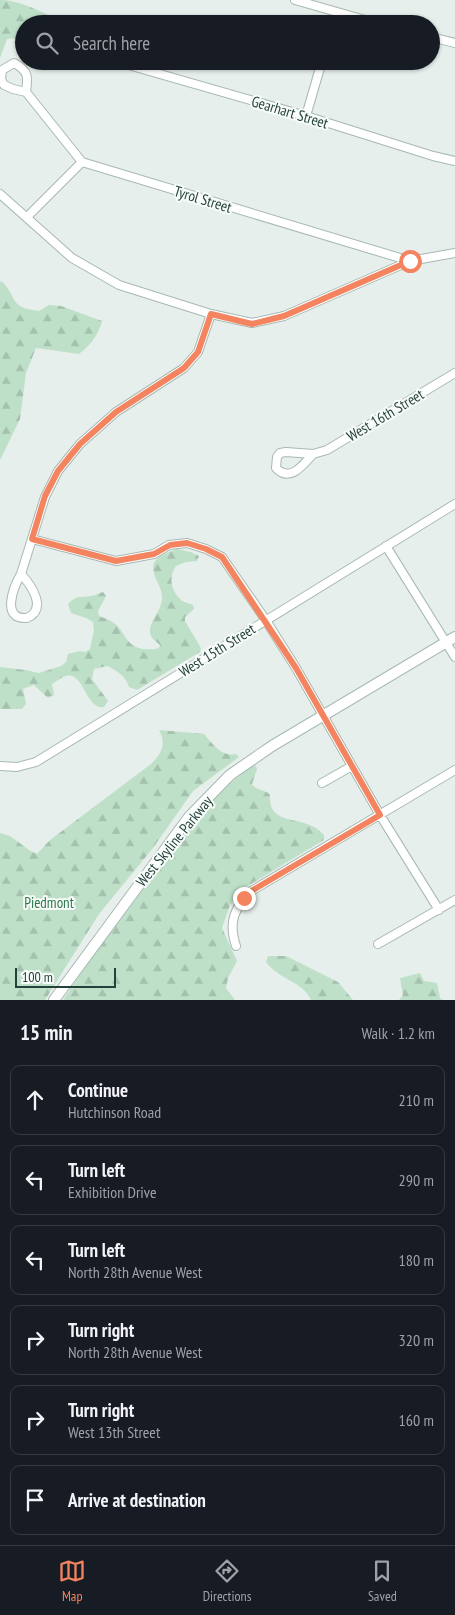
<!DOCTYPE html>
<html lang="en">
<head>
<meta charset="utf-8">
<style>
  body { margin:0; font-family:"PT Sans Narrow",sans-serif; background:#242831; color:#f1f3f6 }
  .scale { position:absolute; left:15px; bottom:12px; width:101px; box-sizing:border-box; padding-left:5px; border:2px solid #24423a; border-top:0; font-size:14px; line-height:18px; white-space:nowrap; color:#24423a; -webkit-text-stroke:4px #f7fbf9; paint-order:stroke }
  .stop { position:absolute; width:15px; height:15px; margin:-11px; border:4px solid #f4845f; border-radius:50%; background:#fff }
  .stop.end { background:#f4845f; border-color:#fff; box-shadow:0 1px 5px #0008 }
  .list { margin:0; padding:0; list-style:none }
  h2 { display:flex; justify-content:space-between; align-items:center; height:65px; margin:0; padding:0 20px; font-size:21px }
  h2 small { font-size:16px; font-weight:400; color:#9ea1a6 }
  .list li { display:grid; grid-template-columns:32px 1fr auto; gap:15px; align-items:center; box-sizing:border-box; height:70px; margin:0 10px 10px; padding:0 10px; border:1px solid #363941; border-radius:10px }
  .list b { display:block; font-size:19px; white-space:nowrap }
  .list p { margin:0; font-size:16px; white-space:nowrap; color:#9ea1a6 }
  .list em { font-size:16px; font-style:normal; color:#9ea1a6 }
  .icon { flex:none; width:28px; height:28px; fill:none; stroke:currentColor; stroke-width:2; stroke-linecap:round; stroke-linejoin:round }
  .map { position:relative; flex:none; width:455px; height:1000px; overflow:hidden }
  .search { position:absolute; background:#171b24; box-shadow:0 1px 4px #0004; left:15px; right:15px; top:15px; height:55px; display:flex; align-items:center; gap:12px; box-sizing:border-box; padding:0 18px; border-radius:28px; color:#9ea1a6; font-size:19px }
  .sheet { height:545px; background:#171b24 }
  nav { display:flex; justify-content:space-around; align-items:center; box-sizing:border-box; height:70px; border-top:1px solid #363941; background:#171b24; font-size:14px; color:#9ea1a6 }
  nav a { display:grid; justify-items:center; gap:2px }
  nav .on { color:#f4845f }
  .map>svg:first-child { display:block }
</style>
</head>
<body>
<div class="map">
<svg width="455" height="1000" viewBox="0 0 455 1000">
  <defs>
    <pattern id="forest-firs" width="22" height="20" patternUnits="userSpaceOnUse" patternTransform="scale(1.25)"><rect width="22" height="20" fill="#bfe0c8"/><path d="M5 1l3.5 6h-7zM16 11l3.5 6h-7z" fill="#a4c1ad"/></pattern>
  </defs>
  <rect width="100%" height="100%" fill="#e6efeb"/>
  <!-- forest -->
  <path fill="url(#forest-firs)" d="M 0,0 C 16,0 34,8 48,15 L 50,24 L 24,24 L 24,40 L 17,38 L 7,39 L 0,58 Z
    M 0,281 C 11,287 11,300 20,306 C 25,309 33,310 39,311 L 49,305 L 61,306 L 102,321 C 99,334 90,346 79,354 L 36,348 L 26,373 L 20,419 L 0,460 Z
    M 177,549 L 191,552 L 199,556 L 197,561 L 186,562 L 176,566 C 168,577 171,591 181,600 C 185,603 189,603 193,605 L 194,609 L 185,617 L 185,621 L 201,648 L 200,652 L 137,690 L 129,687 C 125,675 117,671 107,666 L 94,669 L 92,679 L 108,701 L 104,707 C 86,711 84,671 66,676 C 61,677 56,682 52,684 L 54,695 L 48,698 L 34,685 L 23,689 L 26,704 L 22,709 L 0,709 L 0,667 L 25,670 L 39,673 L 61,666 L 66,662 L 68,654 L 80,651 L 85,652 L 90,649 L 94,630 L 93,622 L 86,618 L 71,613 L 68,604 C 78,593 83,599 95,595 C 98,594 100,593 103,592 L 106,596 L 98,611 L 99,616 C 107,619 115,622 120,629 C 127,639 130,647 143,649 C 149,649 154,650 159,648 L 160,645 C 158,643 156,642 154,640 C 141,627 163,613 162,597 C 162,585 150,575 154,563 C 158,555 169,552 177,549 Z
    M 159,730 L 204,734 C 213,744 221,757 236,754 L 239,757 L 193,791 L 153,848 L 99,914 L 45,1000 L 0,1000 L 0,833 L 10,836 L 29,850 L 37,854 L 50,840 L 151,764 C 161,754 167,744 159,730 Z
    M 255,765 L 257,769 L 252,784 C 256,791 265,789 270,795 C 268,829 307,813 324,835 L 324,840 L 246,887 L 230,905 L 222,928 L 237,961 L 228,978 L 226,988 L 235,1000 L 63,1000 L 89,961 L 197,818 L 223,789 L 252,766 Z
    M 268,956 L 286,956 L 338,982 L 353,1000 L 311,1000 C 304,982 278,979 266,962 Z
    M 420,973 L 424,981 L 437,983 L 440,998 L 443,1000 L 399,1000 L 403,995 L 400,978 Z"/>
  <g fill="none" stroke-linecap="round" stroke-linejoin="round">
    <defs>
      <path id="minor" d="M 295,0 L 379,24
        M 333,24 L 337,13
        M 431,37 L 455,43
        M 125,64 L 306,116 L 433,156 L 455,161
        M 26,92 C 28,77 29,71 14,63 L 2,70 L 1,79 L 4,85 L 13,89 L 26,92 L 82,162 L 410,261
        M 306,116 L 322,61
        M 0,194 L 72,258 L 119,285 L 211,314 L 252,323 L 284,316 L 410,261 L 455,253
        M 27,217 L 82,162
        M 286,452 L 313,454 C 303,465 290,483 276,468 L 277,457 L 280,453 Z
        M 313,454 L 327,450 L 455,373
        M 32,539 L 116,561 L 154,554 L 169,545 L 187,543 L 206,549 L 222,557 L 265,619 L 296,668 L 380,815 L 439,910
        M 386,546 L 455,657
        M 21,574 C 31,585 48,609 27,618 C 0,620 14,586 21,574 L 45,497 L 58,471 L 80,444 L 116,412 L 184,368 L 198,352 L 211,314
        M 0,766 L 17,767 L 36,762 L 455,504
        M 322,783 L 352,766
        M 378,944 L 455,900
        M 236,946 C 228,922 234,907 253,890 L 455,770"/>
      <path id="tertiary" d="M 54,1000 L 189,817 L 230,775 L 272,746 L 455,637"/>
    </defs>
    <!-- minor casing -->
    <use href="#minor" stroke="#a8b8b2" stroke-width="10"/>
    <!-- tertiary casing -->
    <use href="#tertiary" stroke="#a8b8b2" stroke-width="12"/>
    <!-- minor -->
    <use href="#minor" stroke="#fff" stroke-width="8"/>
    <!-- tertiary -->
    <use href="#tertiary" stroke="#fff" stroke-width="10"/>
  </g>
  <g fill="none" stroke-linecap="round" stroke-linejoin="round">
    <!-- route -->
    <path stroke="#f4845f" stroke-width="6" d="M 244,898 L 253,890 L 380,815 L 296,668 L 222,557 L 206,549 L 187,543 L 170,545 L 154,554 L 116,561 L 32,539 L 45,496 L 58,471 L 80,444 L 116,412 L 184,368 L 198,352 L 211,314 L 252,324 L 284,316 L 410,261"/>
  </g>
  <g text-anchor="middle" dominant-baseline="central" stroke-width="4" stroke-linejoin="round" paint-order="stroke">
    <!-- street labels -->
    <g font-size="15" fill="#24423a" stroke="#f7fbf9">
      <text transform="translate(290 112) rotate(17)">Gearhart Street</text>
      <text transform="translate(203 199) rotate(17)">Tyrol Street</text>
      <text transform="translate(385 415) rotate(-31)">West 16th Street</text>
      <text transform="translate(217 650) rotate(-32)">West 15th Street</text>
      <text transform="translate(174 841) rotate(-51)">West Skyline Parkway</text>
    </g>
    <!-- park labels -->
    <g font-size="15" fill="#2d7a4b" stroke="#f7fbf9">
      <text x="49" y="902">Piedmont</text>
    </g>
  </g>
</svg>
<div class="scale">100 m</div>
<div class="stop" style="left:410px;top:261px"></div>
<div class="stop end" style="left:244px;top:898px"></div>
<div class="search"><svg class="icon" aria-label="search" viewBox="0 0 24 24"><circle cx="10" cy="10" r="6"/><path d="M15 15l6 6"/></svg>Search here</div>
</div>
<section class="sheet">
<h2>15 min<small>Walk · 1.2 km</small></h2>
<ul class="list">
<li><svg class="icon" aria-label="ahead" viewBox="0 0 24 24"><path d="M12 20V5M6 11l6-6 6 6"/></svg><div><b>Continue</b><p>Hutchinson Road</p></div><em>210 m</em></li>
<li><svg class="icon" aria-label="left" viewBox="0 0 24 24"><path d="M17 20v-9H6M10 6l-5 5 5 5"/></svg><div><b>Turn left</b><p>Exhibition Drive</p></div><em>290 m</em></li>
<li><svg class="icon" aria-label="left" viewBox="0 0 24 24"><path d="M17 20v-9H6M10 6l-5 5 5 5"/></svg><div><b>Turn left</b><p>North 28th Avenue West</p></div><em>180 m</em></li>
<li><svg class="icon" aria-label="right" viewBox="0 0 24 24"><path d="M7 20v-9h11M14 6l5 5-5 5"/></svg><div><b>Turn right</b><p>North 28th Avenue West</p></div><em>320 m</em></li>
<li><svg class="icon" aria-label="right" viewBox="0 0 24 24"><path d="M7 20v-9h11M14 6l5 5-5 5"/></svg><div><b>Turn right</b><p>West 13th Street</p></div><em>160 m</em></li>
<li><svg class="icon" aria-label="arrive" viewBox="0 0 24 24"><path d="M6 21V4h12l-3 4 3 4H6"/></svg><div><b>Arrive at destination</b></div></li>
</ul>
</section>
<nav>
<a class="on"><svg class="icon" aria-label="map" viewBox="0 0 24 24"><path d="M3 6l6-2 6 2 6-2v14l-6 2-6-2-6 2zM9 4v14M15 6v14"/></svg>Map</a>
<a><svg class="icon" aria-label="directions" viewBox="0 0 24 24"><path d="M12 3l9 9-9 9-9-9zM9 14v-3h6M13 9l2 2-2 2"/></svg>Directions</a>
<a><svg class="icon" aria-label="saved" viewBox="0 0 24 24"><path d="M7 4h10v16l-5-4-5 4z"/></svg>Saved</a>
</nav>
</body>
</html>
